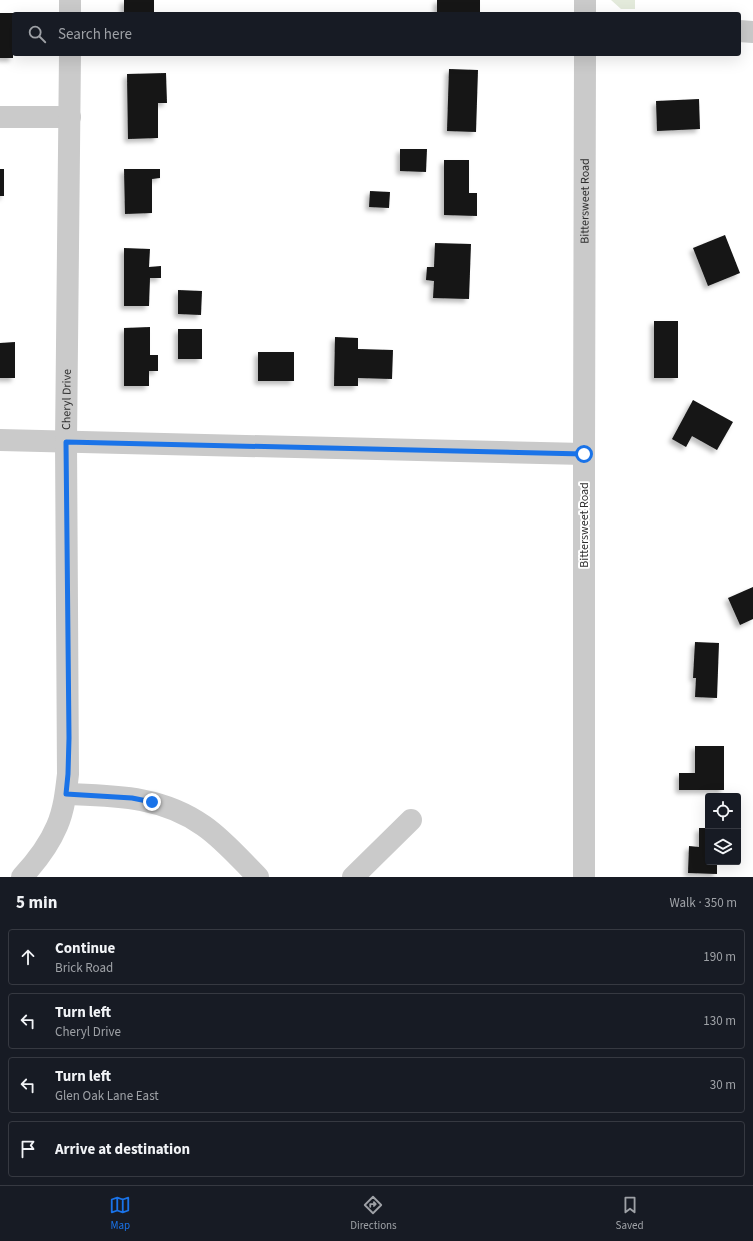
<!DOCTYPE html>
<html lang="en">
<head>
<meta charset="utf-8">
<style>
  body { margin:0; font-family:"Source Sans 3",sans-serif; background:#242831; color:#f1f3f6 }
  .controls { position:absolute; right:12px; bottom:12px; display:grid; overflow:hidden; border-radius:4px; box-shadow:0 4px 16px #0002 }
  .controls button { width:36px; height:36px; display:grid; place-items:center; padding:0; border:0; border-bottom:1px solid #363941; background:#171b24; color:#f1f3f6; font:20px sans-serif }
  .stop { position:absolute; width:12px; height:12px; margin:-9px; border:3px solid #1a73e8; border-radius:50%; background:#fff }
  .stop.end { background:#1a73e8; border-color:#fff; box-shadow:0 1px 4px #0008 }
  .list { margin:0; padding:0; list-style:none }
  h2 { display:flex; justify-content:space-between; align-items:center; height:52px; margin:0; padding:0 16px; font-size:17px }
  h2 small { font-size:13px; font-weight:400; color:#9ea1a6 }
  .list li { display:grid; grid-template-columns:26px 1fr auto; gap:12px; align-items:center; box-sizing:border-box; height:56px; margin:0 8px 8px; padding:0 8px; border:1px solid #363941; border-radius:4px }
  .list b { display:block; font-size:15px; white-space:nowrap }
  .list p { margin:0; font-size:13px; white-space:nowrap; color:#9ea1a6 }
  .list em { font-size:13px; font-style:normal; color:#9ea1a6 }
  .icon { flex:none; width:22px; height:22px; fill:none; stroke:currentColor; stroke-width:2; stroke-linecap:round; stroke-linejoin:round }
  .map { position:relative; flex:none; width:753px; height:877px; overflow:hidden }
  .search { position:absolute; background:#171b24; box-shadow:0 4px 16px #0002; left:12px; right:12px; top:12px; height:44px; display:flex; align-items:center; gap:10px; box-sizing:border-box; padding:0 14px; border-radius:4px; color:#9ea1a6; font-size:15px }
  .sheet { height:308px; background:#171b24 }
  nav { display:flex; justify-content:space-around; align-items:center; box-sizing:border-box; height:56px; border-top:1px solid #363941; background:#171b24; font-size:11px; color:#9ea1a6 }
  nav a { display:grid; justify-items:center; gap:2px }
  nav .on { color:#1a73e8 }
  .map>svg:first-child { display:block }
</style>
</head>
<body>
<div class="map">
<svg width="753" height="877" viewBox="0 0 753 877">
  <defs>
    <filter id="shadow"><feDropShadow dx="-3.5" dy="3.5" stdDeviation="2" flood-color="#0004"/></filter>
  </defs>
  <rect width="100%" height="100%" fill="#fff"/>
  <!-- green -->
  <path fill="#e3eadb" d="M 611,0 L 635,0 L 635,9 L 621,9 Z"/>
  <!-- building -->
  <path fill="#141414" filter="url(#shadow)" d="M 124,0 L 154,0 L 154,14 L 124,14 Z
    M 437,0 L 480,0 L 480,14 L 437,14 Z
    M 0,13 L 13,13 L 13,58 L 0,58 Z
    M 449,69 L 478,70 L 476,132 L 447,131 Z
    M 166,73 L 167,103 L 158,103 L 158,138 L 128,139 L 127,74 Z
    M 699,99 L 700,129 L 657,131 L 656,101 Z
    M 400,149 L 427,149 L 426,172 L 400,171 Z
    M 444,160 L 469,160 L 469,193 L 477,193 L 477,216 L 444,215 Z
    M 0,169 L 4,169 L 4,196 L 0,196 Z
    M 124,169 L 160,169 L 160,178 L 152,179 L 152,213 L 125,214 Z
    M 370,191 L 390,192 L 389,208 L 369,207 Z
    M 725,235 L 740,273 L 708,286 L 693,248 Z
    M 435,243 L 471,244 L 469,299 L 433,298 L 434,281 L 426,280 L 427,267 L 434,267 Z
    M 124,248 L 150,249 L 149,267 L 161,266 L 161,278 L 150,278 L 149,306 L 124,306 Z
    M 178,290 L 202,291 L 201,315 L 178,314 Z
    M 654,321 L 678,321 L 678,378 L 654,378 Z
    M 150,327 L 150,355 L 158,355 L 158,371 L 149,371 L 149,386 L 124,386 L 124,328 Z
    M 178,329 L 202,329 L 202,359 L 178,359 Z
    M 335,337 L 358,338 L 358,349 L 393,350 L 392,379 L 358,378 L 358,386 L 334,386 Z
    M 15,342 L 15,378 L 0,378 L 0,343 Z
    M 258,352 L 294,352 L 294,381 L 258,381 Z
    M 693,400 L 733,422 L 717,450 L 692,436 L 686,447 L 672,439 Z
    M 753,587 L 753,619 L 740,625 L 728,598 Z
    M 695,642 L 719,643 L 717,698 L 695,697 L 696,678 L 693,678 Z
    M 695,746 L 724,746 L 724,790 L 679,790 L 679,773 L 695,773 Z
    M 699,828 L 708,828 L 708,862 L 717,862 L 717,874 L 688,873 L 689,846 L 699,847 Z"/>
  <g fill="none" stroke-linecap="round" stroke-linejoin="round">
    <!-- minor -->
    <g stroke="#cacaca" stroke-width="22">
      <path d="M 70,0 L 70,14"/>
      <path d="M 585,14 L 585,0"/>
      <path d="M 739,31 L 753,32"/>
      <path d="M 0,117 L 70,117"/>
      <path d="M 0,440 L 584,454"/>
      <path d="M 66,794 C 116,796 162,796 204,826 C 224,840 241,860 258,877"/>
      <path id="s1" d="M 22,877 C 36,862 49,845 57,826 C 64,810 66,792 68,774 L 66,442 L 70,54"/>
      <path d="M 353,877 L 411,820"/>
      <path id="s2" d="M 584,877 L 584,454 L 585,54"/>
    </g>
  </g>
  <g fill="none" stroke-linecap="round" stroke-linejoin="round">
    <!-- route -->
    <path stroke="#1a73e8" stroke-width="5" d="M 152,802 L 132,798 L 66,794 L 68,774 L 69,738 L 66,442 L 584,454"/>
  </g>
  <g text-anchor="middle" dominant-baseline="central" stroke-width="4" stroke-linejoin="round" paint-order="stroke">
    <!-- street labels -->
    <g font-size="12" fill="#2d2d2d" stroke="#fff">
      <text stroke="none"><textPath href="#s2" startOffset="676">Bittersweet Road</textPath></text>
      <text stroke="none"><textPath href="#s1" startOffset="490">Cheryl Drive</textPath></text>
      <text transform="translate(584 525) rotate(-90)">Bittersweet Road</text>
    </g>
  </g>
</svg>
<div class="controls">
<button><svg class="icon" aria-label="locate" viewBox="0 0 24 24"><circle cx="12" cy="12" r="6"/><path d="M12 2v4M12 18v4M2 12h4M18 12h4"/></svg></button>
<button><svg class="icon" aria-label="layers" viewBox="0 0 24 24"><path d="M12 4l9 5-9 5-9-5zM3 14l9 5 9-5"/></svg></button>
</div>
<div class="stop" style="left:584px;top:454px"></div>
<div class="stop end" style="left:152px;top:802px"></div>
<div class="search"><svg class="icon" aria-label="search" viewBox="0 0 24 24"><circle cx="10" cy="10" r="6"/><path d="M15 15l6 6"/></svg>Search here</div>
</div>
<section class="sheet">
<h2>5 min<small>Walk · 350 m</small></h2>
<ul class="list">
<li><svg class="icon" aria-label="ahead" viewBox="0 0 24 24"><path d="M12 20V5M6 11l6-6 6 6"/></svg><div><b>Continue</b><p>Brick Road</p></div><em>190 m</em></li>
<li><svg class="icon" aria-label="left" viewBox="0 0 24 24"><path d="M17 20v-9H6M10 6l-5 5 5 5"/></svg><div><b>Turn left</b><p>Cheryl Drive</p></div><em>130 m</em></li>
<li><svg class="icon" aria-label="left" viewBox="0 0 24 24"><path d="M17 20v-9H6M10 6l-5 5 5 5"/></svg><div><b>Turn left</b><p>Glen Oak Lane East</p></div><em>30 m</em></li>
<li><svg class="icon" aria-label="arrive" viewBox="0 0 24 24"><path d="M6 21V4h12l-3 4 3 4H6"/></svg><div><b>Arrive at destination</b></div></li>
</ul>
</section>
<nav>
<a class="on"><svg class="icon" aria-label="map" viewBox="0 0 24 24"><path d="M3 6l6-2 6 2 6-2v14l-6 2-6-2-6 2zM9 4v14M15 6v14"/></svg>Map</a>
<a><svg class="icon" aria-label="directions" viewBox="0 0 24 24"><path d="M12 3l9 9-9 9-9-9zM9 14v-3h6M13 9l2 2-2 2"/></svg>Directions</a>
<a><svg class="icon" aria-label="saved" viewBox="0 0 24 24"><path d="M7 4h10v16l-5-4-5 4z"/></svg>Saved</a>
</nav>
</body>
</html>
